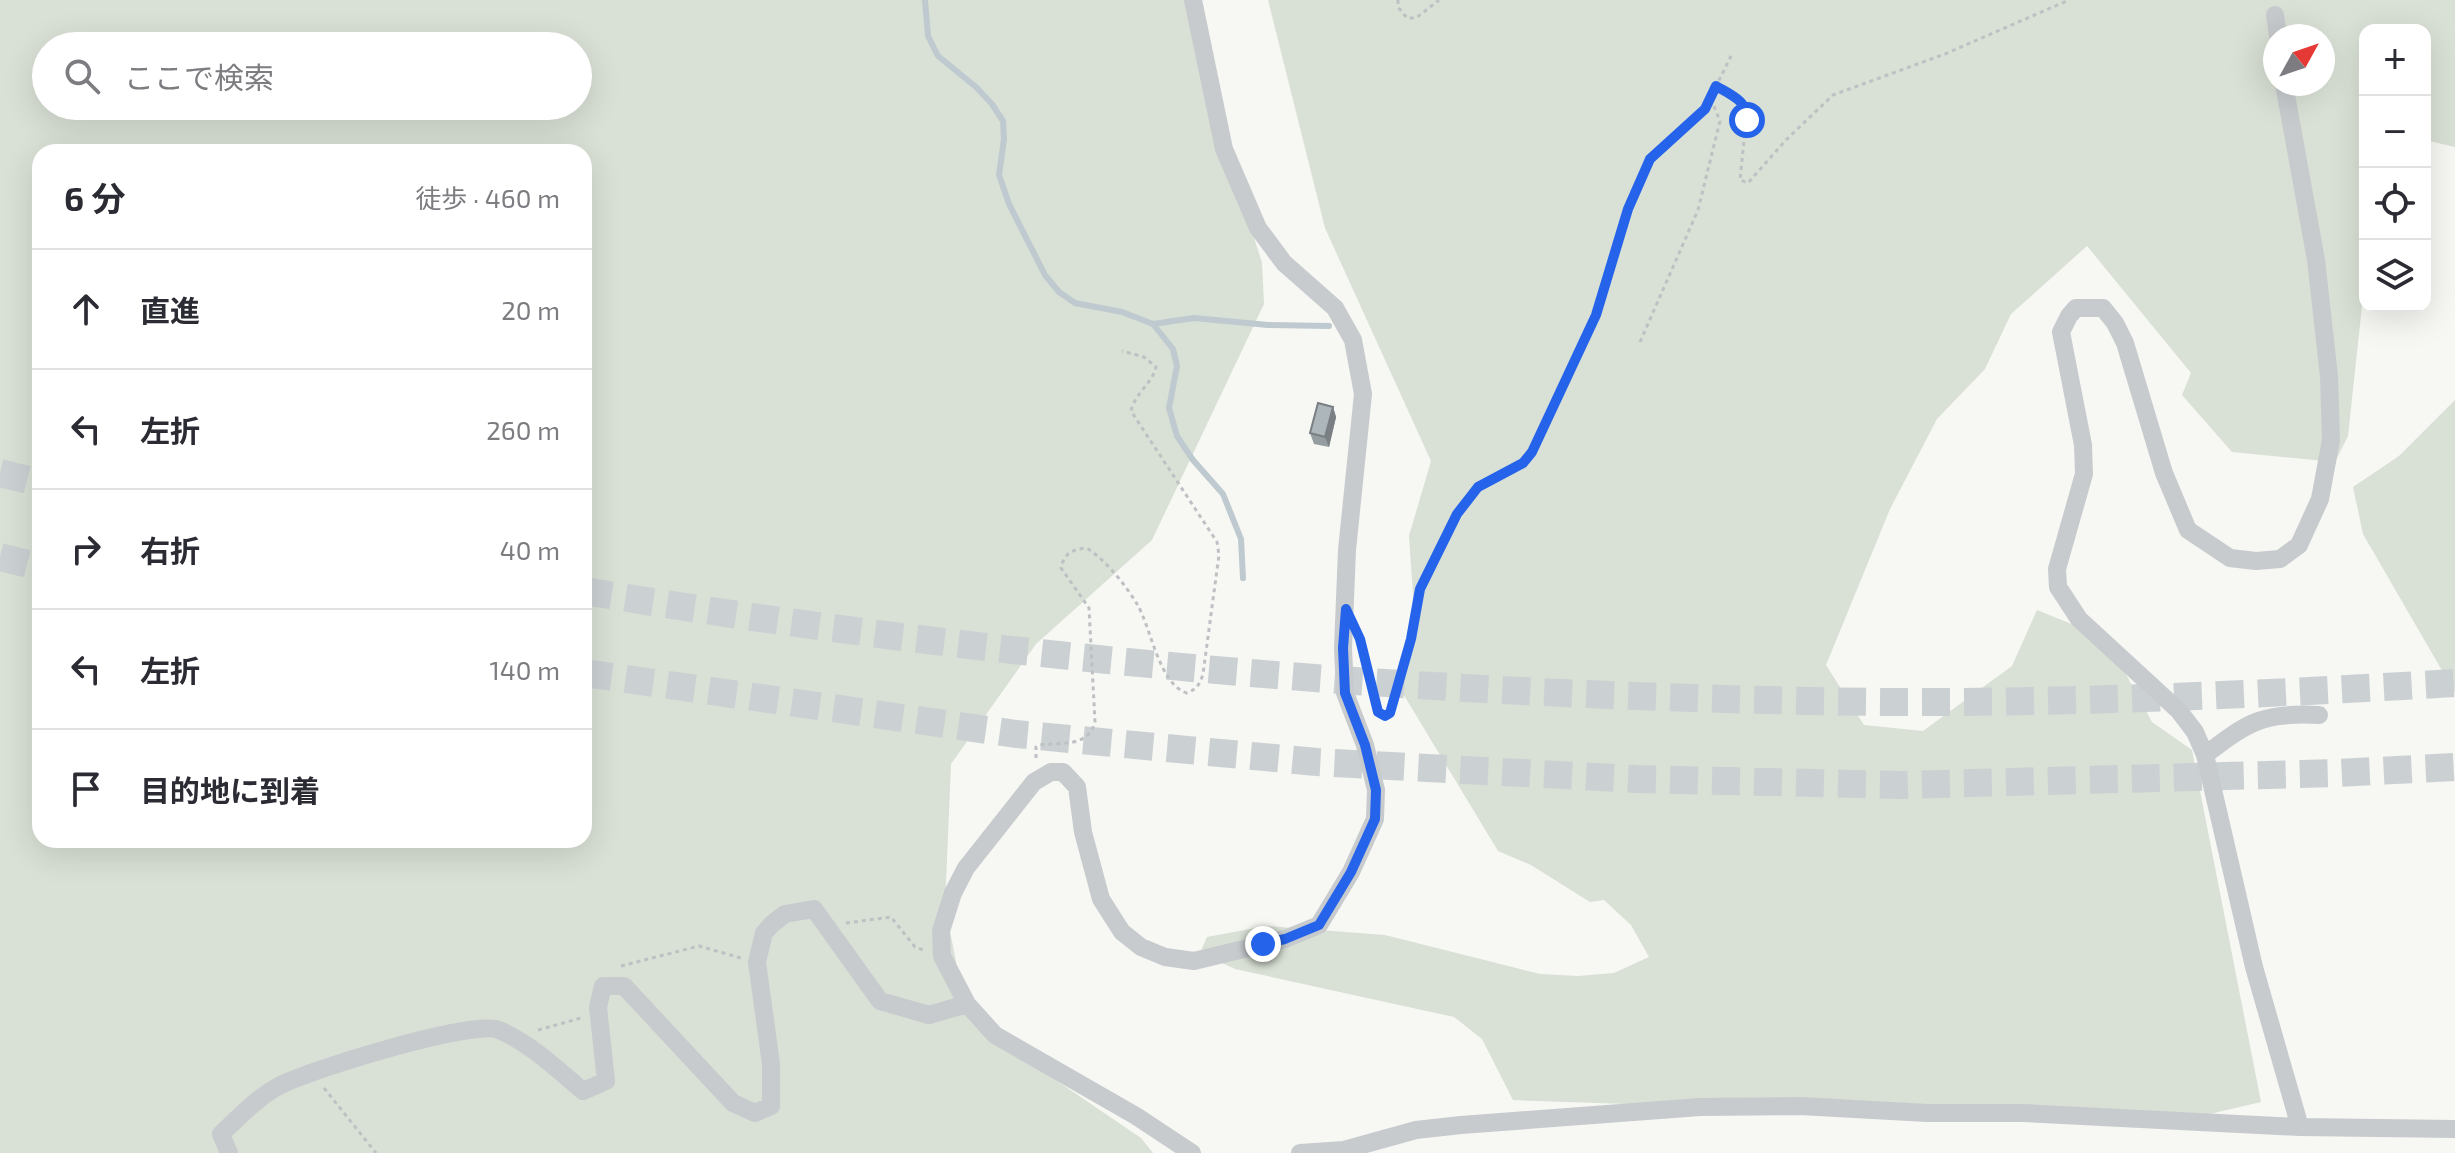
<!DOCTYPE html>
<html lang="ja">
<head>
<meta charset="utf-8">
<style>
  body { margin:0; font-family:"Exo 2","Noto Sans JP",sans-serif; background:#f7f7f7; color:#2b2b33 }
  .controls { position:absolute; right:24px; top:24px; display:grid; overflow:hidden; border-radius:16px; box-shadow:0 8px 32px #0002 }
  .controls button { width:72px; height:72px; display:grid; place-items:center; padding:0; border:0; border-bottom:2px solid #e1e1e2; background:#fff; color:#2b2b33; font:40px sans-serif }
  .compass { position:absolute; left:2263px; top:24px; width:72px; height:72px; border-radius:50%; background:#fff; box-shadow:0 8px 32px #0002; rotate:50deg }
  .stop { position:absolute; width:24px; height:24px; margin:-18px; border:6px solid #2563eb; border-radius:50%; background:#fff }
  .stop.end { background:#2563eb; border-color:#fff; box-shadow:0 2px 8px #0008 }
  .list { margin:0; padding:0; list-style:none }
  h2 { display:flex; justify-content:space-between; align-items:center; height:104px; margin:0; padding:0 32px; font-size:34px }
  h2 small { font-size:26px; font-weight:400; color:#7c7c81 }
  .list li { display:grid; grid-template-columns:52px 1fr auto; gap:24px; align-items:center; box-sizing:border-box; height:120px; padding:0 32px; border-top:2px solid #e1e1e2 }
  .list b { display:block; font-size:30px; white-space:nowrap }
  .list em { font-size:26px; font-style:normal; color:#7c7c81 }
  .icon { flex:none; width:44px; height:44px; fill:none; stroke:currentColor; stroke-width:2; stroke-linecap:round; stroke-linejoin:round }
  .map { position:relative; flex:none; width:2455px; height:1153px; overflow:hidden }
  .search { position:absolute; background:#fff; box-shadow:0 8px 32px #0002; left:32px; top:32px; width:560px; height:88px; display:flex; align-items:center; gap:20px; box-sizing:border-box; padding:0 28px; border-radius:44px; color:#7c7c81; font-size:30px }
  .panel { position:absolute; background:#fff; box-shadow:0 8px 32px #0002; left:32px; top:144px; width:560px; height:704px; border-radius:24px }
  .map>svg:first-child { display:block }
</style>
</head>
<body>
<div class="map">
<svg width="2455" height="1153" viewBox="0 0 2455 1153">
  <rect width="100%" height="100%" fill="#f7f7f4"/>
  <!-- green -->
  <path fill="#d9e0d5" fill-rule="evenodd" d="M 0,0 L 1194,0 L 1206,84 L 1262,263 L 1264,304 L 1152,540 L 1036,644 L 951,764 L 945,906 L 959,977 L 994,1038 L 1141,1138 L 1153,1153 L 0,1153 ZM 46,46 L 578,46 L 578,106 L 46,106 ZM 40,152 L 584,152 L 584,840 L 40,840 Z
    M 1268,0 L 2455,0 L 2455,147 L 2425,140 L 2425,30 L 2365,30 L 2365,278 L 2348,436 L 2335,462 L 2232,452 L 2182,395 L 2191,373 L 2087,246 L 2011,314 L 1985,369 L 1937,419 L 1890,509 L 1826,665 L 1864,725 L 1923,731 L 2012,666 L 2037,610 L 2106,638 L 2152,722 L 2192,750 L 2261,1102 L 2171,1123 L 1513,1100 L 1482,1039 L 1454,1017 L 1235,969 L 1200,953 L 1207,937 L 1266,926 L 1385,935 L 1540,974 L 1578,976 L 1614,973 L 1649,957 L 1631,925 L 1604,900 L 1590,902 L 1531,865 L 1498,851 L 1399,687 L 1414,609 L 1409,536 L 1431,461 L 1325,228 ZM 2275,36 L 2323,36 L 2323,84 L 2275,84 Z
    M 2455,400 L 2455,693 L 2363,534 L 2353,487 L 2399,456 Z"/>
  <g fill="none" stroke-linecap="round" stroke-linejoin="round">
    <!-- stream -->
    <path stroke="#becacf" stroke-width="6" d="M 925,0 L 928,36 L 938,56 L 976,87 L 992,104 L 1003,121 L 1004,139 L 999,175 L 1009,204 L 1045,275 L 1059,292 L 1075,303 L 1122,312 L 1153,324 L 1194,318 L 1268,325 L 1329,326
      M 1153,324 L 1173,349 L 1177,366 L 1169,408 L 1177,436 L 1193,460 L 1223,494 L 1241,539 L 1243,578"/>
    <!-- highway-tunnel -->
    <path stroke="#cbd1d3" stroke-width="28" stroke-dasharray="28 14" stroke-linecap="butt" d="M 0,473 L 40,483
      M 0,557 L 40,567
      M 584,591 C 1015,662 1453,698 1889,702 C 2078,703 2267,694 2455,683
      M 584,673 L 1016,734 L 1317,762 L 1635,779 L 1902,785 L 2337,773 L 2455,767"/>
    <!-- path -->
    <path stroke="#bec1c3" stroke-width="3" stroke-dasharray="4 4" stroke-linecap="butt" d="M 1398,0 L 1398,7 L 1407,18 L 1416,18 L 1439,0
      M 1716,86 L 1741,101 L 1747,111 L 1740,180 L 1748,183 L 1786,140 L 1833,95 L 1945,54 L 2069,0
      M 1640,342 L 1698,210 L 1720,121 L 1711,99
      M 1363,653 L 1378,712 L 1385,716 L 1390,713 L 1411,639 L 1420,589 L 1457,514 L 1485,481 L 1523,463 L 1532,452 L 1596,315 L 1628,209 L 1650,159 L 1705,109 L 1731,56
      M 1036,758 L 1036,747 L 1039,745 C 1061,742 1088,748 1095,722 L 1089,608 L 1061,568 C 1064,553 1073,549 1087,548 C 1106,561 1125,584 1137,604 C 1151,627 1159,685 1187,693 C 1197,689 1200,684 1203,674 L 1219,555 L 1217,542 L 1131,411 C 1135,393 1152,384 1156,367 L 1144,357 L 1122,351
      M 846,923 L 891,917 L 915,947 L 923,950
      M 621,966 L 699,946 L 741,958
      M 538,1030 L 581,1018
      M 324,1088 L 376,1153"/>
    <!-- minor -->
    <path stroke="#c7cbce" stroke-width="18" d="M 2275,15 L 2278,36
      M 2284,84 L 2316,260 L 2329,376 L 2331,440 L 2320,499 L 2299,545 L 2280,559 L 2256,561 L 2230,558 L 2188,530 L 2164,473 L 2125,343 L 2115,323 L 2103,308 L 2076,308 L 2069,316 L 2061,332 L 2083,445 L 2084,474 L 2057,569 L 2058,587 L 2079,619 L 2179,711 L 2195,732 L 2205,755 L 2254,967 L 2300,1127
      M 2205,755 C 2248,722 2263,712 2319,715
      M 229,1153 L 221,1134 C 239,1117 256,1099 277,1087 C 305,1071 474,1019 499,1030 C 530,1043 558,1070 583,1091 L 606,1081 L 598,1007 L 603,986 L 624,986 L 733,1103 L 755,1113 L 771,1106 L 771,1064 L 757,962 L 764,933 L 772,924 L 785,914 L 814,909 L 880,1001 L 929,1015 L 967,1004
      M 1192,1153 L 1136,1116 L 995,1035 L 967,1004 L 942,956 L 941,931 L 953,893 L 966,868 L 1034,782 L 1051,772 L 1063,772 L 1077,787 L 1083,832 L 1101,899 L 1122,932 L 1141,947 L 1165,957 L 1194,961 L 1285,939 L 1319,925 L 1351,872 L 1375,819 L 1376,790 L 1365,745 L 1345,693 L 1343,648 L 1347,550 L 1363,394 L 1353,340 L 1335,308 L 1284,263 L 1258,228 L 1224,149 L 1193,0
      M 1300,1153 L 1344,1150 L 1416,1130 L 1461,1125 L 1700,1107 L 1800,1106 L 1927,1113 L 2024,1113 L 2300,1127 L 2455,1129"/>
  </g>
  <!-- wall -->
  <path fill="#959da1" d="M 1333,407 L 1336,417 L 1329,447 L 1314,444 L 1310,433 Z"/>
  <!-- shaded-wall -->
  <path fill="#797f83" d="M 1333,407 L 1336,417 L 1329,447 L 1325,437 Z"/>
  <!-- building -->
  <path fill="#adb6bb" stroke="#797f83" stroke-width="2" d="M 1318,403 L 1333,407 L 1325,437 L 1310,433 Z"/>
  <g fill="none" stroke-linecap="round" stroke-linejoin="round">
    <!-- route -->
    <path stroke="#2563eb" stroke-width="10" d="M 1263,944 L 1285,939 L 1319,925 L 1351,872 L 1375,819 L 1376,790 L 1365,745 L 1345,693 L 1343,648 L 1346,609 L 1360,639 L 1378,712 L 1385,716 L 1390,713 L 1411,639 L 1420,589 L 1457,514 L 1478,487 L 1523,463 L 1532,452 L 1596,315 L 1628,209 L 1650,159 L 1705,109 L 1716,86 C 1731,95 1748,101 1747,120"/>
  </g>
</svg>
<div class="controls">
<button>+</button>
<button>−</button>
<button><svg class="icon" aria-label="locate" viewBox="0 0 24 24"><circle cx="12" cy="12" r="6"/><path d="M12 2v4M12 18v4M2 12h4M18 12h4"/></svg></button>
<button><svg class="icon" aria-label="layers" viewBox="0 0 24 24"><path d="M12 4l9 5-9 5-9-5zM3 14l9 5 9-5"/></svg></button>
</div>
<svg class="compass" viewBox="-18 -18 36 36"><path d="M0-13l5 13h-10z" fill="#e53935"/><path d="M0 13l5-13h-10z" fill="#7c7c81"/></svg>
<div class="stop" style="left:1747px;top:120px"></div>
<div class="stop end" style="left:1263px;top:944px"></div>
<div class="search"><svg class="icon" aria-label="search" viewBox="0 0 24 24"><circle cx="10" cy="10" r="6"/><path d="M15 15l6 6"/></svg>ここで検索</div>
<section class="panel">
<h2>6 分<small>徒歩 · 460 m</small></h2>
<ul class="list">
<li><svg class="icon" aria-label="ahead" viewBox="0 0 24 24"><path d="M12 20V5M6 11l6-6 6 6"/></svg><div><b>直進</b></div><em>20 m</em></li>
<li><svg class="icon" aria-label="left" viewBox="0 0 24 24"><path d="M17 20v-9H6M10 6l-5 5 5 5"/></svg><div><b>左折</b></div><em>260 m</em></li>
<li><svg class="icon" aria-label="right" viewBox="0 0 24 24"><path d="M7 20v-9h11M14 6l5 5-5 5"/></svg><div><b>右折</b></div><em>40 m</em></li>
<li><svg class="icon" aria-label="left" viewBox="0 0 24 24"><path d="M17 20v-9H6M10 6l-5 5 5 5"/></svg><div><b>左折</b></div><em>140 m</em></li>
<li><svg class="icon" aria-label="arrive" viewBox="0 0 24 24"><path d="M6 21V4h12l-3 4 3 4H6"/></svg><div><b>目的地に到着</b></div></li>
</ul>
</section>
</div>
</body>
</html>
